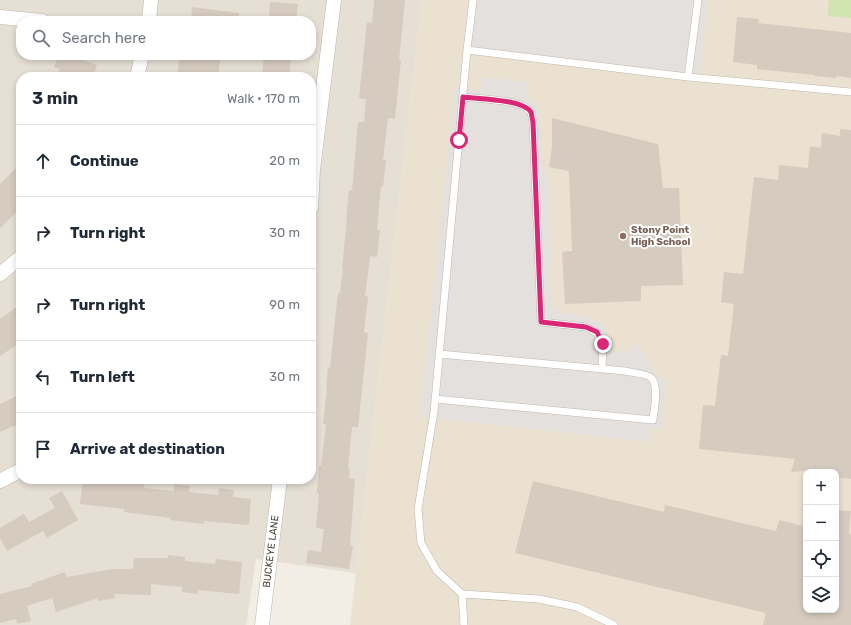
<!DOCTYPE html>
<html lang="en">
<head>
<meta charset="utf-8">
<style>
  body { margin:0; font-family:Rubik,sans-serif; background:#f2f2f3; color:#1f2937 }
  .controls { position:absolute; right:12px; bottom:12px; display:grid; overflow:hidden; border-radius:8px; box-shadow:0 2px 6px #0003 }
  .controls button { width:36px; height:36px; display:grid; place-items:center; padding:0; border:0; border-bottom:1px solid #e0e1e3; background:#fff; color:#1f2937; font:20px sans-serif }
  .stop { position:absolute; width:12px; height:12px; margin:-9px; border:3px solid #db2777; border-radius:50%; background:#fff }
  .stop.end { background:#db2777; border-color:#fff; box-shadow:0 1px 4px #0008 }
  .list { margin:0; padding:0; list-style:none }
  h2 { display:flex; justify-content:space-between; align-items:center; height:52px; margin:0; padding:0 16px; font-size:17px }
  h2 small { font-size:13px; font-weight:400; color:#747a83 }
  .list li { display:grid; grid-template-columns:26px 1fr auto; gap:12px; align-items:center; box-sizing:border-box; height:72px; padding:0 16px; border-top:1px solid #e0e1e3 }
  .list b { display:block; font-size:15px; white-space:nowrap }
  .list em { font-size:13px; font-style:normal; color:#747a83 }
  .icon { flex:none; width:22px; height:22px; fill:none; stroke:currentColor; stroke-width:2; stroke-linecap:round; stroke-linejoin:round }
  .map { position:relative; flex:none; width:851px; height:625px; overflow:hidden }
  .search { position:absolute; background:#fff; box-shadow:0 2px 6px #0003; left:16px; top:16px; width:300px; height:44px; display:flex; align-items:center; gap:10px; box-sizing:border-box; padding:0 14px; border-radius:16px; color:#747a83; font-size:15px }
  .panel { position:absolute; background:#fff; box-shadow:0 2px 6px #0003; left:16px; top:72px; width:300px; height:412px; border-radius:16px }
  .map>svg:first-child { display:block }
</style>
</head>
<body>
<div class="map">
<svg width="851" height="625" viewBox="0 0 851 625">
  <rect width="100%" height="100%" fill="#f2ede5"/>
  <!-- residential -->
  <path fill="#e5dfd4" fill-rule="evenodd" d="M 0,0 L 422,0 L 356,573 L 256,559 L 246,625 L 0,625 ZM 21,21 L 311,21 L 311,55 L 21,55 ZM 21,77 L 311,77 L 311,479 L 21,479 Z"/>
  <!-- education -->
  <path fill="#eae1d0" fill-rule="evenodd" d="M 422,0 L 851,0 L 851,625 L 350,625 ZM 806,472 L 836,472 L 836,610 L 806,610 Z"/>
  <!-- green -->
  <path fill="#d0e4b0" d="M 829,0 L 851,0 L 851,18 L 828,16 Z"/>
  <!-- parking -->
  <path fill="#e3e0dd" d="M 473,0 L 708,0 L 700,75 L 467,50 Z
    M 483,77 L 527,82 L 526,92 L 527,95 L 535,103 L 539,110 L 540,117 L 542,163 L 549,181 L 551,256 L 549,269 L 551,303 L 553,308 L 562,313 L 589,317 L 595,320 L 601,324 L 606,330 L 610,346 L 613,350 L 620,353 L 628,353 L 633,350 L 636,342 L 659,378 L 667,380 L 661,429 L 652,428 L 650,442 L 420,417 L 455,88 L 482,91 Z"/>
  <!-- building -->
  <path fill="#d6cbbf" d="M 374,0 L 405,0 L 399,60 L 401,60 L 395,119 L 388,118 L 383,160 L 386,160 L 383,187 L 381,186 L 377,230 L 380,230 L 377,257 L 370,256 L 365,296 L 368,297 L 364,332 L 368,333 L 358,427 L 352,427 L 348,468 L 350,469 L 349,478 L 355,479 L 350,545 L 353,546 L 349,569 L 306,563 L 308,550 L 321,552 L 324,529 L 316,528 L 319,493 L 317,493 L 319,466 L 321,466 L 326,424 L 323,424 L 327,389 L 326,389 L 328,367 L 330,368 L 334,330 L 338,293 L 340,293 L 343,268 L 342,268 L 347,219 L 346,219 L 349,190 L 352,190 L 358,122 L 364,122 L 366,99 L 359,98 L 367,22 L 372,23 Z
    M 270,2 L 298,4 L 296,21 L 269,21 Z
    M 192,7 L 239,13 L 239,21 L 191,21 Z
    M 737,17 L 759,19 L 758,23 L 851,33 L 851,78 L 836,76 L 836,78 L 814,76 L 815,75 L 757,69 L 757,65 L 733,62 Z
    M 59,55 L 68,55 L 97,65 L 93,77 L 57,77 L 60,69 L 54,67 Z
    M 180,55 L 188,55 L 220,60 L 218,77 L 177,77 Z
    M 264,55 L 291,55 L 289,77 L 262,77 Z
    M 552,118 L 658,144 L 663,188 L 679,188 L 683,285 L 641,286 L 641,301 L 565,304 L 562,252 L 572,251 L 569,171 L 549,167 L 552,146 Z
    M 840,129 L 851,130 L 851,479 L 836,477 L 836,472 L 825,472 L 811,470 L 791,472 L 795,459 L 699,449 L 703,405 L 715,406 L 721,355 L 728,356 L 734,304 L 721,302 L 724,272 L 743,274 L 754,177 L 778,180 L 779,165 L 808,168 L 810,146 L 821,148 L 822,133 L 840,136 Z
    M 21,163 L 21,208 L 0,228 L 0,184 Z
    M 21,304 L 21,342 L 0,356 L 0,319 Z
    M 21,394 L 21,423 L 0,432 L 0,404 Z
    M 83,479 L 96,479 L 128,482 L 128,479 L 145,481 L 144,488 L 174,491 L 174,484 L 190,486 L 189,492 L 218,495 L 219,488 L 234,490 L 233,497 L 251,499 L 249,525 L 204,521 L 204,524 L 170,520 L 171,518 L 124,512 L 125,509 L 80,504 Z
    M 533,481 L 664,512 L 665,505 L 776,531 L 779,520 L 806,527 L 806,610 L 836,610 L 836,510 L 851,511 L 849,533 L 851,534 L 851,625 L 763,625 L 766,613 L 515,553 Z
    M 62,491 L 78,520 L 47,538 L 43,531 L 7,551 L 0,538 L 0,528 L 24,514 L 29,522 L 55,508 L 49,498 Z
    M 168,555 L 185,557 L 185,561 L 215,564 L 216,559 L 242,562 L 239,594 L 198,590 L 198,594 L 182,592 L 182,587 L 151,584 L 151,595 L 114,594 L 115,598 L 98,601 L 98,598 L 56,612 L 52,598 L 27,606 L 31,621 L 17,624 L 16,619 L 0,623 L 0,594 L 32,586 L 31,584 L 65,572 L 67,577 L 112,569 L 133,569 L 134,558 L 168,558 Z"/>
  <g fill="none" stroke-linecap="round" stroke-linejoin="round">
    <defs>
      <path id="lane" d="M 467,50 L 688,77 L 851,92
        M 688,77 L 698,0
        M 463,97 C 478,99 522,99 531,112 C 532,115 532,119 533,122 L 541,322 L 586,327 L 597,333 L 603,344 L 602,369
        M 435,399 L 653,420 C 654,410 660,383 650,377 C 643,373 633,373 625,371 L 439,354
        M 462,594 L 539,599 L 577,607 L 614,625
        M 464,625 L 462,594 L 437,571 L 421,543 L 418,509 L 434,412 L 467,50 L 473,0"/>
      <g id="street">
        <path d="M 0,17 L 42,21"/>
        <path d="M 149,21 L 151,0"/>
        <path d="M 137,77 L 142,55"/>
        <path d="M 311,208 L 313,170 L 334,0"/>
        <path d="M 0,274 L 21,257"/>
        <path d="M 0,481 L 21,470"/>
        <path id="s1" d="M 262,625 L 280,479"/>
      </g>
    </defs>
    <!-- lane casing -->
    <use href="#lane" stroke="#c0b7ac" stroke-width="8"/>
    <!-- street casing -->
    <use href="#street" stroke="#c0b7ac" stroke-width="15"/>
    <!-- lane -->
    <use href="#lane" stroke="#fff" stroke-width="7"/>
    <!-- street -->
    <use href="#street" stroke="#fff" stroke-width="14"/>
  </g>
  <g fill="none" stroke-linecap="round" stroke-linejoin="round">
    <!-- route -->
    <path stroke="#db2777" stroke-width="5" d="M 459,140 L 463,97 C 478,99 522,99 531,112 C 532,115 532,119 533,122 L 541,322 L 586,327 L 597,332 L 603,344"/>
  </g>
  <!-- markers -->
  <circle fill="#8d6e63" stroke="#fff" stroke-width="1.5" cx="623" cy="236" r="4"/>
  <g text-anchor="middle" dominant-baseline="central" stroke-width="4" stroke-linejoin="round" paint-order="stroke">
    <!-- education labels -->
    <g font-size="10" font-weight="bold" fill="#785e54" stroke="#fff" text-anchor="start">
      <text x="631" y="230">Stony Point<tspan x="631" dy="12">High School</tspan></text>
    </g>
    <!-- street labels -->
    <g font-size="10" fill="#443d35" stroke="#fff">
      <text stroke="none"><textPath href="#s1" startOffset="74">BUCKEYE LANE</textPath></text>
    </g>
  </g>
</svg>
<div class="controls">
<button>+</button>
<button>−</button>
<button><svg class="icon" aria-label="locate" viewBox="0 0 24 24"><circle cx="12" cy="12" r="6"/><path d="M12 2v4M12 18v4M2 12h4M18 12h4"/></svg></button>
<button><svg class="icon" aria-label="layers" viewBox="0 0 24 24"><path d="M12 4l9 5-9 5-9-5zM3 14l9 5 9-5"/></svg></button>
</div>
<div class="stop" style="left:459px;top:140px"></div>
<div class="stop end" style="left:603px;top:344px"></div>
<div class="search"><svg class="icon" aria-label="search" viewBox="0 0 24 24"><circle cx="10" cy="10" r="6"/><path d="M15 15l6 6"/></svg>Search here</div>
<section class="panel">
<h2>3 min<small>Walk · 170 m</small></h2>
<ul class="list">
<li><svg class="icon" aria-label="ahead" viewBox="0 0 24 24"><path d="M12 20V5M6 11l6-6 6 6"/></svg><div><b>Continue</b></div><em>20 m</em></li>
<li><svg class="icon" aria-label="right" viewBox="0 0 24 24"><path d="M7 20v-9h11M14 6l5 5-5 5"/></svg><div><b>Turn right</b></div><em>30 m</em></li>
<li><svg class="icon" aria-label="right" viewBox="0 0 24 24"><path d="M7 20v-9h11M14 6l5 5-5 5"/></svg><div><b>Turn right</b></div><em>90 m</em></li>
<li><svg class="icon" aria-label="left" viewBox="0 0 24 24"><path d="M17 20v-9H6M10 6l-5 5 5 5"/></svg><div><b>Turn left</b></div><em>30 m</em></li>
<li><svg class="icon" aria-label="arrive" viewBox="0 0 24 24"><path d="M6 21V4h12l-3 4 3 4H6"/></svg><div><b>Arrive at destination</b></div></li>
</ul>
</section>
</div>
</body>
</html>
